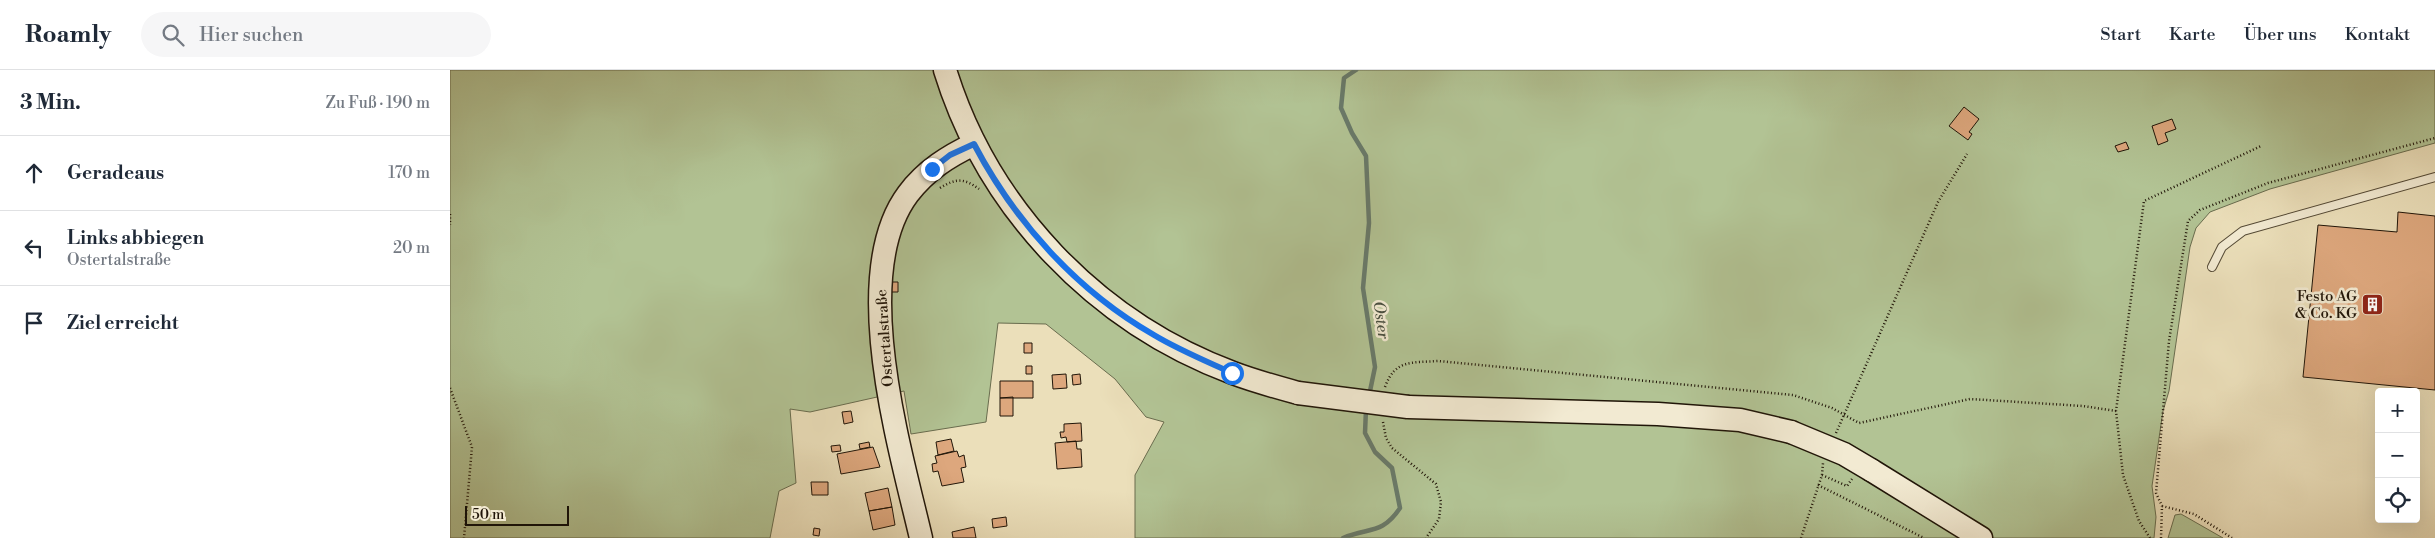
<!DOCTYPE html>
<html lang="de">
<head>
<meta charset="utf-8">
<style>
  body { margin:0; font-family:"Libre Bodoni",serif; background:#f6f6f7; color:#1f2937 }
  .controls { position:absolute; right:15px; bottom:15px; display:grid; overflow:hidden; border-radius:5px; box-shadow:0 5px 20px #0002 }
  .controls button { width:45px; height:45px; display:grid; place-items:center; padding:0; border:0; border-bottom:1px solid #e0e1e3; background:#fff; color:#1f2937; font:25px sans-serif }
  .scale { position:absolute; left:15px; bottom:12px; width:104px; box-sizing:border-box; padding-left:5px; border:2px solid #201508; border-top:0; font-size:14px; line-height:18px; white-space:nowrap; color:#201508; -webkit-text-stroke:4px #f2ead2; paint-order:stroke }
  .stop { position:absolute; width:15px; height:15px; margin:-11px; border:4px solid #1a73e8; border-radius:50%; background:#fff }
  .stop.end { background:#1a73e8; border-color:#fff; box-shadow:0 1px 5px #0008 }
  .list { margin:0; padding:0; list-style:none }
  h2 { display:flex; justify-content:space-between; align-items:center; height:65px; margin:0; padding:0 20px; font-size:21px }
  h2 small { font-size:16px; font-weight:400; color:#747a83 }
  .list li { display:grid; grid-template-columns:32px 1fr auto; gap:15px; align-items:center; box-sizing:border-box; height:75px; padding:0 20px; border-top:1px solid #e0e1e3 }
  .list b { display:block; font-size:19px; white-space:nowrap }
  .list p { margin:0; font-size:16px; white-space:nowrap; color:#747a83 }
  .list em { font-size:16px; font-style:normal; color:#747a83 }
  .icon { flex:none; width:28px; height:28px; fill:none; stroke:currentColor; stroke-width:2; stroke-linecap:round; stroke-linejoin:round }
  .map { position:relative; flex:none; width:1985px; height:468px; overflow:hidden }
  header { display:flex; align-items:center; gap:30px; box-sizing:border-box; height:70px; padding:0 25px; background:#fff; border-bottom:1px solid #e0e1e3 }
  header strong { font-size:24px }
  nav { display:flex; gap:28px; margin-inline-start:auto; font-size:18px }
  .search { width:350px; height:45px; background:#f6f6f7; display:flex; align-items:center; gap:12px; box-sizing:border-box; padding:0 18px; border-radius:28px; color:#747a83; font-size:19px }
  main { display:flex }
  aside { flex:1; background:#fff }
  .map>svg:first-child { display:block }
</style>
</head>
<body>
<header>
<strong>Roamly</strong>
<div class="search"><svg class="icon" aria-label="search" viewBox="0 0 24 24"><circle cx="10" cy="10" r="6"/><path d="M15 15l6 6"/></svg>Hier suchen</div>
<nav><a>Start</a><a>Karte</a><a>Über uns</a><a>Kontakt</a></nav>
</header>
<main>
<aside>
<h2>3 Min.<small>Zu Fuß · 190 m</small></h2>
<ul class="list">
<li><svg class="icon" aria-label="ahead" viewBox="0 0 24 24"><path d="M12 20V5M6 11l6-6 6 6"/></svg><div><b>Geradeaus</b></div><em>170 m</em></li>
<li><svg class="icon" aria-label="left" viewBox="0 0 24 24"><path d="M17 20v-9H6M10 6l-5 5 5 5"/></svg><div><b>Links abbiegen</b><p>Ostertalstraße</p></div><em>20 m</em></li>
<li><svg class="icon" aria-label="arrive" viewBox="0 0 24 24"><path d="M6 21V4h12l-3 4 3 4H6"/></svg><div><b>Ziel erreicht</b></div></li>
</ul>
</aside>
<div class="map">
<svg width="1985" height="468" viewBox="0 0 1985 468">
  <rect width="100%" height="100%" fill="#ebdfba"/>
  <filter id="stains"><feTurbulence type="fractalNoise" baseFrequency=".004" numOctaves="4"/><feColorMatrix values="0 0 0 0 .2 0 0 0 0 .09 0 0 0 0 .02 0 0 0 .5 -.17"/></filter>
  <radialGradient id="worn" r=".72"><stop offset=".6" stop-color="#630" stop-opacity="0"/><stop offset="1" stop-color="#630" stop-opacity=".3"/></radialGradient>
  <!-- green -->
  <path fill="#b2c394" stroke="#696c4e" d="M 0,0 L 1985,0 L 1985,73 L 1820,119 L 1760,142 L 1746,158 L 1740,177 L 1719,321 L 1713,341 L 1702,416 L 1706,447 L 1704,468 L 685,468 L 685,405 L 714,352 L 696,347 L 665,309 L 596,254 L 548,253 L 536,352 L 461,364 L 454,321 L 360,342 L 340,339 L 346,413 L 329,421 L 320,468 L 0,468 Z
    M 1731,444 L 1773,468 L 1718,468 L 1725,445 Z"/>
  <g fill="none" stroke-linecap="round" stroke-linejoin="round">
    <!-- stream -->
    <path stroke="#697a6a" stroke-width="4.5" d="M 906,0 L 894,8 L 891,38 L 902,63 L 916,86 L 919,153 L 913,218 L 925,297 L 919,326
      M 893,468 C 919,457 932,465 950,438 L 942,398 L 925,382 L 915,363 L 916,339"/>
  </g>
  <!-- building -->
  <path fill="#dda77d" stroke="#201508" d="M 1514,37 L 1529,49 L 1519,62 L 1522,64 L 1518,70 L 1499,56 Z
    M 1722,49 L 1726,59 L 1715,63 L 1718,71 L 1708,75 L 1702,56 Z
    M 1676,72 L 1679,79 L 1668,82 L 1665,76 Z
    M 1948,142 L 1985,146 L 1985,320 L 1853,307 L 1868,155 L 1947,162 Z
    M 442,212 L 448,212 L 448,222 L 441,222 Z
    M 574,273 L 582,273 L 582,283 L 574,283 Z
    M 576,296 L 582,296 L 582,304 L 576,304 Z
    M 616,304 L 617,318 L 603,319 L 602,305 Z
    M 630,304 L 631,314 L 623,315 L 622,305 Z
    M 550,311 L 583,311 L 583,328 L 550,328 Z
    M 563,327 L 563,346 L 550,346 L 550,328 Z
    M 401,341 L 403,352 L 394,354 L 392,342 Z
    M 631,353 L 632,371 L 617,372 L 616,367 L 611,368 L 610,362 L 614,362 L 614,354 Z
    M 501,369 L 504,381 L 488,385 L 486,372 Z
    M 626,371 L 627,379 L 631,379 L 632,397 L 607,399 L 605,373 Z
    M 419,372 L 420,377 L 410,379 L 409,374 Z
    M 390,375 L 391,381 L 382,382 L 381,376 Z
    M 423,377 L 430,397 L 391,404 L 387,384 Z
    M 507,381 L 509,387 L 514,385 L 516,397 L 511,398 L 514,412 L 492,416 L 488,401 L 483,402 L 482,394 L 487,393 L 485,386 Z
    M 361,412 L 378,412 L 378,425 L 362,425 Z
    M 438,418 L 442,437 L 419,441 L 415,423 Z
    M 442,437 L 445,455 L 423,460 L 419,441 Z
    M 556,447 L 557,456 L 543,458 L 542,449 Z
    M 524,457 L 526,468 L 503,468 L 502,462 Z
    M 364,458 L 370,459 L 369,466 L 363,465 Z"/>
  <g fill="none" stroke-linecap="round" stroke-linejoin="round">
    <defs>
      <path id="service" d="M 1762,197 L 1772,177 L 1793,161 L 1985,107"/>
      <path id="secondary" d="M 495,0 C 538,139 646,252 783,303 C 804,311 826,317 848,323
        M 958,337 L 1208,344 L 1290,350 L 1341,362
        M 1421,400 L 1531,468
        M 471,468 C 450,378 398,204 458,124 C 476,100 499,86 524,74"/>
    </defs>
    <!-- service casing -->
    <use href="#service" stroke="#534834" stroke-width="10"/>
    <!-- secondary casing -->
    <use href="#secondary" stroke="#201508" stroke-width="25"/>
    <!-- path -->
    <path stroke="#201508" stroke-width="2.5" stroke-dasharray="1 2.5" stroke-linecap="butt" d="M 490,118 C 506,108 514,108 529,119
      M 0,144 L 0,155
      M 935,317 C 945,289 962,293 988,291 L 1343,325 L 1382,338 L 1409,353 L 1520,329 L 1633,336 L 1666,341
      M 0,318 L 22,377 L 14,468
      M 933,352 L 936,368 L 942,378 L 986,414 L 991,432 L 989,449 L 976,468
      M 1386,363 L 1488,132 L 1517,84
      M 1372,405 L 1397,416 L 1402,409
      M 1368,415 L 1474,468
      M 1712,436 L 1744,444 L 1782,468
      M 1351,468 L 1372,405 L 1373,393
      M 1700,468 L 1689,451 L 1673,405 L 1666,341 L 1694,131 L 1811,76
      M 1711,468 L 1712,436 L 1706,423 L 1719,271 L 1738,151 L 1750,140 L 1818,113 L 1985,68"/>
    <!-- service -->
    <use href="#service" stroke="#f2ead2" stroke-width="8"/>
    <!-- secondary -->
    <use href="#secondary" stroke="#f2ead2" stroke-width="22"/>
    <defs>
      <path id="secondary-bridge" d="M 848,323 L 958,337
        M 1341,362 L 1394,384 L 1421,400"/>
    </defs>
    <!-- secondary-bridge casing -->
    <use href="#secondary-bridge" stroke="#201508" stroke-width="25" stroke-linecap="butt"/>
    <!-- secondary-bridge -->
    <use href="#secondary-bridge" stroke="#f2ead2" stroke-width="22"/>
  </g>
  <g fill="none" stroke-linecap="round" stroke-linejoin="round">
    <!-- route -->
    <path stroke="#1a73e8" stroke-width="6" d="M 482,99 L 500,85 L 524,74 C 565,152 627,221 704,265 C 729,280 756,291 782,303"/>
  </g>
  <!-- icons -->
  <defs>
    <symbol id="building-square" viewBox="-11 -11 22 22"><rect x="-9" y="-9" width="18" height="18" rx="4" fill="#8f2418" stroke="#f2ead2"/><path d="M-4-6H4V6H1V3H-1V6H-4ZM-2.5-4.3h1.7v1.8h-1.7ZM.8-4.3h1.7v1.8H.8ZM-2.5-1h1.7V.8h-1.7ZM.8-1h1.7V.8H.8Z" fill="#fff"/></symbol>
  </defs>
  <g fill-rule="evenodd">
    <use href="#building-square" x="1910" y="222" width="25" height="25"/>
  </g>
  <g text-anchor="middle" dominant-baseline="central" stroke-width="5" stroke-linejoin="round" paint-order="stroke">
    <!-- poi labels -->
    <g font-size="15" fill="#201508" stroke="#f2ead2" text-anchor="end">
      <text x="1907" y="226">Festo AG<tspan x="1907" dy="17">&amp; Co. KG</tspan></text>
    </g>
    <!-- street labels -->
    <g font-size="15" fill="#201508" stroke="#f2ead2">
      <text transform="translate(435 268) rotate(-94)">Ostertalstraße</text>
    </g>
    <!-- water labels -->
    <g font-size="16" font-style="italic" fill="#4a5041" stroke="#f2ead2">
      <text transform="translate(931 250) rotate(82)">Oster</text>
    </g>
  </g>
  <rect width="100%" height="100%" filter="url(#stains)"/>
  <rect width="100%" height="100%" fill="url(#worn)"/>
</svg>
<div class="controls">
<button>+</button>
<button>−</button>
<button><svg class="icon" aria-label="locate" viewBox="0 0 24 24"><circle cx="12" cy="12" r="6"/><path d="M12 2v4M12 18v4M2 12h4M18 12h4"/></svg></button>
</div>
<div class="scale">50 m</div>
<div class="stop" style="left:782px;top:303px"></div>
<div class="stop end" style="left:482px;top:99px"></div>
</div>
</main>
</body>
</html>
